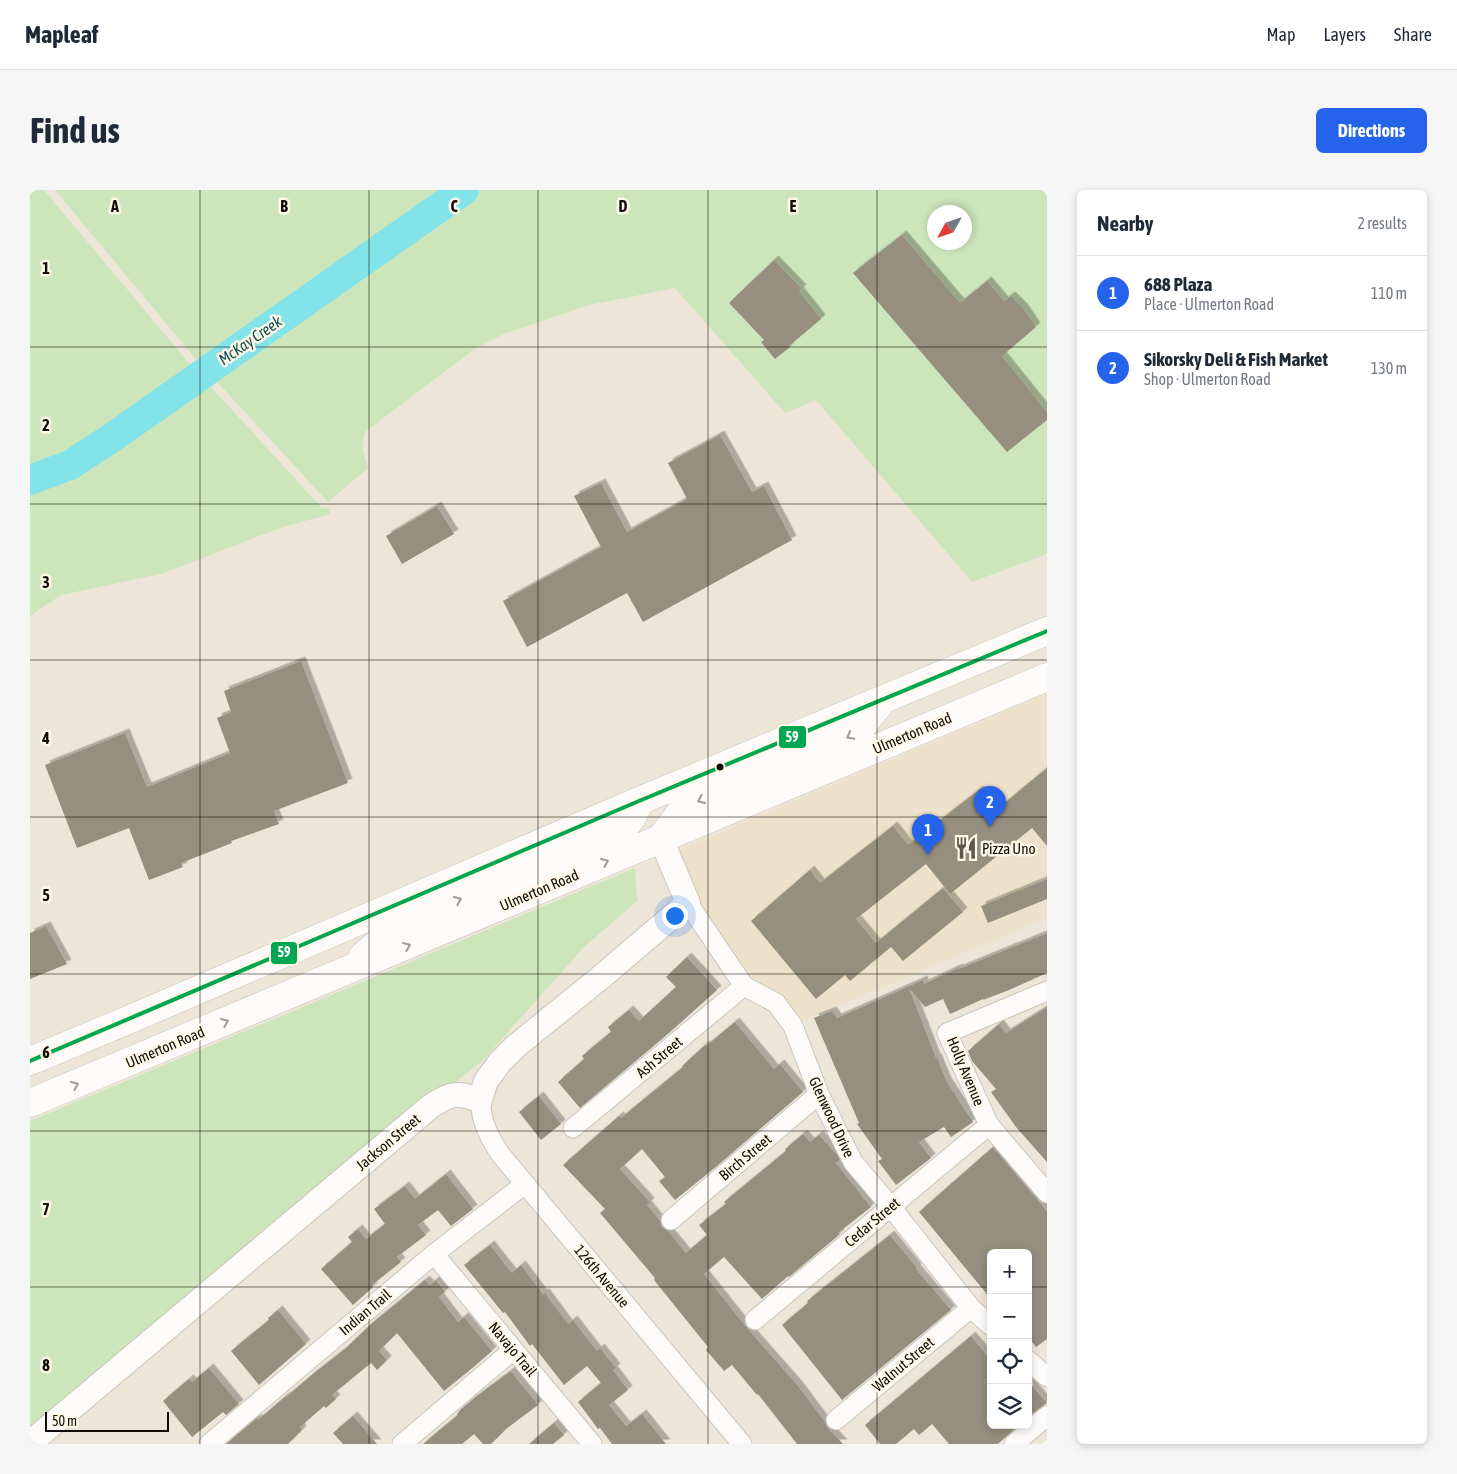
<!DOCTYPE html>
<html lang="en">
<head>
<meta charset="utf-8">
<style>
  body { margin:0; font-family:"Asap Condensed",sans-serif; background:#f6f6f7; color:#1f2937 }
  .controls { position:absolute; right:15px; bottom:15px; display:grid; overflow:hidden; border-radius:8px; box-shadow:0 2px 8px #0003 }
  .controls button { width:45px; height:45px; display:grid; place-items:center; padding:0; border:0; border-bottom:1px solid #e0e1e3; background:#fff; color:#1f2937; font:25px sans-serif }
  .compass { position:absolute; left:897px; top:15px; width:45px; height:45px; border-radius:50%; background:#fff; box-shadow:0 2px 8px #0003; rotate:230deg }
  .scale { position:absolute; left:15px; bottom:12px; width:124px; box-sizing:border-box; padding-left:5px; border:2px solid #100c04; border-top:0; font-size:14px; line-height:18px; white-space:nowrap; color:#100c04; -webkit-text-stroke:4px #fff7e8; paint-order:stroke }
  .you { position:absolute; left:644px; top:725px; width:18px; height:18px; margin:-12px; border:4px solid #fff; border-radius:50%; background:#1a73e8; box-shadow:0 0 0 8px #1a73e833 }
  .badge { display:grid; place-items:center; width:32px; height:32px; border-radius:50%; background:#2563eb; color:#fff; font-size:16px; font-weight:700 }
  .pin { position:absolute; translate:-50% -41px; filter:drop-shadow(0 1px 2px #0008) }
  .pin::after { content:''; position:absolute; top:26px; width:18px; height:15px; background:inherit; clip-path:polygon(0 0,100% 0,50% 100%) }
  .list { margin:0; padding:0; list-style:none }
  h2 { display:flex; justify-content:space-between; align-items:center; height:65px; margin:0; padding:0 20px; font-size:21px }
  h2 small { font-size:16px; font-weight:400; color:#747a83 }
  .list li { display:grid; grid-template-columns:32px 1fr auto; gap:15px; align-items:center; box-sizing:border-box; height:75px; padding:0 20px; border-top:1px solid #e0e1e3 }
  .list b { display:block; font-size:19px; white-space:nowrap }
  .list p { margin:0; font-size:16px; white-space:nowrap; color:#747a83 }
  .list em { font-size:16px; font-style:normal; color:#747a83 }
  .icon { flex:none; width:28px; height:28px; fill:none; stroke:currentColor; stroke-width:2; stroke-linecap:round; stroke-linejoin:round }
  .map { position:relative; flex:none; width:1017px; height:1254px; overflow:hidden; border-radius:8px }
  header { display:flex; align-items:center; gap:30px; box-sizing:border-box; height:70px; padding:0 25px; background:#fff; border-bottom:1px solid #e0e1e3 }
  header strong { font-size:24px }
  nav { display:flex; gap:28px; margin-inline-start:auto; font-size:18px }
  .intro { display:flex; align-items:center; justify-content:space-between; box-sizing:border-box; height:120px; padding:0 30px }
  h1 { margin:0; font-size:35px }
  .button { padding:12px 22px; border-radius:8px; background:#2563eb; color:#fff; font-size:18px; font-weight:700 }
  main { display:flex; gap:30px; padding:0 30px }
  aside { flex:1; background:#fff; border-radius:8px; box-shadow:0 2px 8px #0003 }
  .map>svg:first-child { display:block }
</style>
</head>
<body>
<header>
<strong>Mapleaf</strong>
<nav><a>Map</a><a>Layers</a><a>Share</a></nav>
</header>
<div class="intro"><h1>Find us</h1><a class="button">Directions</a></div>
<main>
<div class="map">
<svg width="1017" height="1254" viewBox="0 0 1017 1254">
  <defs>
    <filter id="shadow"><feDropShadow dx="4.5" dy="-4.5" stdDeviation="0" flood-color="#0004"/></filter>
  </defs>
  <rect width="100%" height="100%" fill="#ede6d8"/>
  <!-- built -->
  <path fill="#ede2c9" d="M 1017,504 L 1017,728 L 772,831 L 753,807 L 724,791 L 718,785 L 666,707 L 652,674 L 649,660 Z"/>
  <!-- green -->
  <path fill="#cde5ba" fill-rule="evenodd" d="M 0,0 L 14,0 L 158,172 L 292,318 L 300,318 L 300,324 L 250,338 L 131,384 L 31,405 L 0,426 Z
    M 25,0 L 1017,0 L 1017,364 L 942,392 L 786,210 L 755,223 L 645,98 L 559,115 L 474,144 L 446,158 L 335,242 L 332,257 L 338,278 L 298,312 L 164,167 ZM 904,22 L 934,22 L 934,52 L 904,52 Z
    M 605,678 L 607,711 L 554,757 L 454,869 L 0,1242 L 0,931 Z"/>
  <g fill="none" stroke-linecap="round" stroke-linejoin="round">
    <!-- river -->
    <path stroke="#82e4e9" stroke-width="30" d="M 0,290 L 40,275 L 83,247 L 434,0"/>
  </g>
  <!-- building -->
  <path fill="#968f7f" filter="url(#shadow)" d="M 872,45 L 930,113 L 957,91 L 974,111 L 981,106 L 993,118 L 1006,137 L 972,166 L 1017,222 L 1017,230 L 977,262 L 823,83 Z
    M 744,70 L 772,99 L 769,101 L 791,129 L 759,156 L 760,157 L 745,169 L 731,152 L 734,150 L 699,113 Z
    M 690,245 L 722,302 L 734,296 L 762,350 L 613,432 L 597,403 L 497,457 L 473,411 L 571,357 L 544,306 L 571,293 L 597,342 L 657,309 L 638,273 Z
    M 407,316 L 424,344 L 372,374 L 356,346 Z
    M 271,471 L 318,593 L 244,621 L 249,634 L 201,651 L 202,653 L 151,673 L 153,677 L 119,690 L 99,638 L 47,658 L 15,575 L 95,543 L 117,597 L 200,563 L 187,528 L 201,522 L 194,501 Z
    M 1017,578 L 1017,656 L 1002,638 L 920,704 L 896,674 L 826,729 L 846,753 L 913,698 L 933,722 L 873,771 L 861,757 L 820,791 L 815,785 L 786,809 L 721,731 L 780,680 L 790,693 L 863,636 L 878,655 L 949,600 L 965,621 Z
    M 1017,689 L 1017,709 L 958,733 L 951,716 Z
    M 16,736 L 37,774 L 0,789 L 0,743 Z
    M 1017,743 L 1017,783 L 979,800 L 953,810 L 953,809 L 920,824 L 913,809 L 895,817 L 879,798 L 906,868 L 907,868 L 917,892 L 943,932 L 921,947 L 914,937 L 889,952 L 901,968 L 866,995 L 848,971 L 852,969 L 827,934 L 829,933 L 784,828 L 802,821 L 807,828 L 893,790 L 894,794 L 928,778 L 929,779 Z
    M 657,767 L 687,800 L 639,843 L 550,918 L 528,892 L 554,869 L 552,866 L 581,842 L 578,837 L 599,820 L 609,831 L 646,797 L 636,787 Z
    M 1017,817 L 1017,972 L 986,937 L 961,902 L 966,899 L 942,871 L 938,861 L 969,834 L 976,843 Z
    M 705,832 L 744,879 L 750,874 L 773,902 L 687,976 L 645,1010 L 629,991 L 635,987 L 612,959 L 590,979 L 620,1012 L 617,1015 L 630,1031 L 632,1037 L 638,1041 L 656,1063 L 677,1045 L 669,1035 L 696,1014 L 694,1012 L 756,961 L 755,959 L 773,944 L 780,952 L 789,945 L 808,966 L 810,970 L 806,973 L 841,1017 L 808,1043 L 810,1044 L 759,1087 L 758,1086 L 732,1109 L 694,1067 L 674,1084 L 717,1138 L 769,1197 L 795,1232 L 797,1237 L 813,1254 L 767,1254 L 728,1204 L 727,1205 L 702,1175 L 694,1181 L 676,1160 L 678,1157 L 624,1090 L 625,1088 L 570,1023 L 575,1019 L 533,975 L 589,926 L 591,928 L 653,877 L 652,876 L 675,855 L 676,856 Z
    M 509,906 L 531,934 L 511,950 L 489,922 Z
    M 963,957 L 1017,1021 L 1017,1149 L 1006,1157 L 998,1147 L 998,1063 L 961,1063 L 961,1109 L 889,1022 Z
    M 416,984 L 443,1019 L 421,1036 L 408,1020 L 388,1035 L 396,1045 L 367,1067 L 371,1072 L 342,1095 L 343,1097 L 323,1115 L 291,1079 L 322,1052 L 318,1047 L 328,1039 L 336,1049 L 355,1034 L 344,1019 L 375,996 L 385,1009 Z
    M 860,1045 L 887,1078 L 886,1079 L 921,1120 L 812,1210 L 752,1135 L 778,1113 L 777,1111 Z
    M 460,1055 L 482,1083 L 491,1075 L 513,1104 L 515,1103 L 538,1134 L 543,1130 L 567,1161 L 570,1158 L 586,1178 L 583,1180 L 598,1200 L 579,1215 L 596,1236 L 612,1224 L 636,1254 L 582,1254 L 570,1238 L 568,1239 L 548,1212 L 571,1193 L 557,1176 L 534,1195 L 502,1154 L 500,1156 L 475,1122 L 473,1123 L 434,1075 Z
    M 395,1090 L 400,1095 L 406,1090 L 415,1102 L 409,1107 L 428,1132 L 434,1127 L 462,1161 L 440,1180 L 414,1201 L 367,1143 L 349,1161 L 357,1170 L 347,1180 L 341,1173 L 302,1205 L 306,1209 L 296,1218 L 294,1216 L 270,1237 L 272,1240 L 258,1254 L 196,1254 L 227,1228 L 228,1230 L 256,1206 L 256,1207 L 283,1184 L 315,1159 L 341,1134 Z
    M 248,1120 L 276,1154 L 229,1195 L 201,1161 L 239,1130 L 238,1128 Z
    M 941,1146 L 961,1170 L 961,1235 L 989,1235 L 968,1254 L 919,1254 L 902,1234 L 889,1245 L 884,1239 L 866,1254 L 850,1254 L 835,1235 Z
    M 179,1178 L 209,1214 L 196,1225 L 193,1222 L 162,1247 L 133,1211 L 159,1189 L 162,1192 Z
    M 481,1181 L 508,1215 L 476,1239 L 461,1254 L 453,1254 L 444,1244 L 432,1254 L 393,1254 L 428,1225 L 427,1224 L 430,1220 L 447,1206 Z
    M 998,1191 L 1017,1213 L 998,1227 Z
    M 323,1226 L 347,1254 L 313,1254 L 303,1243 Z
    M 524,1233 L 534,1245 L 523,1254 L 499,1254 Z"/>
  <g fill="none" stroke-linecap="round" stroke-linejoin="round">
    <defs>
      <path id="minor" d="M 658,713 L 714,796 L 746,813 L 763,836 L 789,904 L 823,972 L 861,1017 L 941,1118 L 961,1136
        M 1017,801 L 917,843 L 959,935 L 1017,1003
        M 450,910 C 452,933 458,946 471,965 L 712,1254
        M 543,938 L 714,796
        M 641,1030 L 789,904
        M 404,1064 L 562,1254
        M 725,1130 L 959,935
        M 998,1170 L 1017,1187
        M 806,1230 L 941,1118
        M 179,1254 L 404,1064 L 495,994
        M 372,1254 L 483,1160
        M 984,1254 L 1017,1226"/>
      <path id="tertiary" d="M 0,1253 L 401,916 C 421,903 427,902 450,910 L 456,891 L 470,872 L 486,856 L 570,788 L 658,713 L 631,649"/>
      <path id="primary" d="M 631,649 L 654,617 L 825,545 L 851,512
        M 333,766 L 369,735 L 583,645 C 597,636 604,627 609,611
        M 0,871 L 98,830 L 609,611 L 1017,441
        M 0,913 L 1017,487"/>
    </defs>
    <!-- minor casing -->
    <use href="#minor" stroke="#cac4ba" stroke-width="21"/>
    <!-- tertiary casing -->
    <use href="#tertiary" stroke="#cac4ba" stroke-width="26"/>
    <!-- primary casing -->
    <use href="#primary" stroke="#cac4ba" stroke-width="29"/>
    <!-- minor -->
    <use href="#minor" stroke="#fcfbf9" stroke-width="19"/>
    <!-- tertiary -->
    <use href="#tertiary" stroke="#fcfbf9" stroke-width="24"/>
    <!-- primary -->
    <use href="#primary" stroke="#fcfbf9" stroke-width="28"/>
    <defs>
      <path id="bus-1" d="M 0,871 L 609,611 L 1017,441"/>
    </defs>
    <!-- bus-1 casing -->
    <use href="#bus-1" stroke="#fff7e8" stroke-width="8"/>
    <!-- bus-1 -->
    <use href="#bus-1" stroke="#00a651" stroke-width="4"/>
  </g>
  <!-- one-way arrows -->
  <defs><path id="oneway-chevron" d="M-2-3.5L2.5 0L-2 3.5" fill="none" stroke-width="1.6" stroke-linecap="round" stroke-linejoin="round" transform="scale(1.25)"/></defs>
  <g stroke="#9e9b97">
    <use href="#oneway-chevron" transform="translate(820 546) rotate(152)"/>
    <use href="#oneway-chevron" transform="translate(671 610) rotate(157)"/>
    <use href="#oneway-chevron" transform="translate(575 672) rotate(-23)"/>
    <use href="#oneway-chevron" transform="translate(428 710) rotate(-23)"/>
    <use href="#oneway-chevron" transform="translate(377 756) rotate(-23)"/>
    <use href="#oneway-chevron" transform="translate(195 832) rotate(-23)"/>
    <use href="#oneway-chevron" transform="translate(45 895) rotate(-23)"/>
  </g>
  <!-- grid -->
  <path fill="none" stroke="#100c04" stroke-width="1" stroke-opacity="0.55" d="M 170,0 L 170,1254M 339,0 L 339,1254M 508,0 L 508,1254M 678,0 L 678,1254M 847,0 L 847,1254M 0,157 L 1017,157M 0,314 L 1017,314M 0,470 L 1017,470M 0,627 L 1017,627M 0,784 L 1017,784M 0,941 L 1017,941M 0,1097 L 961,1097M 998,1097 L 1017,1097"/>
  <!-- icons -->
  <defs>
    <symbol id="restaurant-bare" viewBox="-9 -9 18 18"><path d="M-5-6h1v4h1v-4h1v4h1v-4h1v5L-1.5 .5V6h-2V.5L-5-1ZM5-6V6H3V1.5H1.5Q1.5-4 5-6Z" fill="#5d584e" stroke="#fff7e8" stroke-width="2.5" paint-order="stroke"/></symbol>
  </defs>
  <g fill-rule="evenodd">
    <use href="#restaurant-bare" x="920" y="642" width="32" height="32"/>
  </g>
  <!-- markers -->
  <circle fill="#100c04" stroke="#fff7e8" stroke-width="2" cx="690" cy="577" r="4.5"/>
  <g text-anchor="middle" dominant-baseline="central" stroke-width="5" stroke-linejoin="round" paint-order="stroke">
    <!-- street labels -->
    <g font-size="15" fill="#100c04" stroke="#fff7e8">
      <text transform="translate(882 543) rotate(-23)">Ulmerton Road</text>
      <text transform="translate(509 700) rotate(-23)">Ulmerton Road</text>
      <text transform="translate(135 857) rotate(-23)">Ulmerton Road</text>
      <text transform="translate(629 867) rotate(-40)">Ash Street</text>
      <text transform="translate(936 881) rotate(67)">Holly Avenue</text>
      <text transform="translate(802 927) rotate(65)">Glenwood Drive</text>
      <text transform="translate(358 952) rotate(-40)">Jackson Street</text>
      <text transform="translate(715 967) rotate(-40)">Birch Street</text>
      <text transform="translate(842 1032) rotate(-40)">Cedar Street</text>
      <text transform="translate(572 1086) rotate(50)">126th Avenue</text>
      <text transform="translate(335 1122) rotate(-40)">Indian Trail</text>
      <text transform="translate(483 1159) rotate(50)">Navajo Trail</text>
      <text transform="translate(873 1174) rotate(-40)">Walnut Street</text>
    </g>
    <!-- poi labels -->
    <g font-size="15" fill="#100c04" stroke="#fff7e8" text-anchor="start">
      <text x="952" y="658">Pizza Uno</text>
    </g>
    <!-- water labels -->
    <g font-size="16" font-style="italic" fill="#0e4e53" stroke="#fff7e8">
      <text transform="translate(220 150) rotate(-35)">McKay Creek</text>
    </g>
  </g>
  <g font-size="16" text-anchor="middle" font-weight="bold" fill="#100c04" stroke="#fff7e8" stroke-width="5" stroke-linejoin="round" paint-order="stroke">
    <text x="85" y="22">A</text>
    <text x="254" y="22">B</text>
    <text x="424" y="22">C</text>
    <text x="593" y="22">D</text>
    <text x="763" y="22">E</text>
    <text x="16" y="84">1</text>
    <text x="16" y="241">2</text>
    <text x="16" y="398">3</text>
    <text x="16" y="554">4</text>
    <text x="16" y="711">5</text>
    <text x="16" y="868">6</text>
    <text x="16" y="1025">7</text>
    <text x="16" y="1181">8</text>
  </g>
  <g stroke="#fff7e8" stroke-width="2">
    <rect x="748" y="535" width="29" height="24" rx="5" fill="#00a651"/>
    <rect x="240" y="751" width="28" height="24" rx="5" fill="#00a651"/>
  </g>
  <g font-size="14" text-anchor="middle" font-weight="bold" fill="#fff">
    <text x="762" y="552">59</text>
    <text x="254" y="767">59</text>
  </g>
</svg>
<div class="controls">
<button>+</button>
<button>−</button>
<button><svg class="icon" aria-label="locate" viewBox="0 0 24 24"><circle cx="12" cy="12" r="6"/><path d="M12 2v4M12 18v4M2 12h4M18 12h4"/></svg></button>
<button><svg class="icon" aria-label="layers" viewBox="0 0 24 24"><path d="M12 4l9 5-9 5-9-5zM3 14l9 5 9-5"/></svg></button>
</div>
<svg class="compass" viewBox="-18 -18 36 36"><path d="M0-13l5 13h-10z" fill="#e53935"/><path d="M0 13l5-13h-10z" fill="#747a83"/></svg>
<div class="scale">50 m</div>
<div class="you"></div>
<div class="pin badge" style="left:898px;top:665px">1</div>
<div class="pin badge" style="left:960px;top:637px">2</div>
</div>
<aside>
<h2>Nearby<small>2 results</small></h2>
<ul class="list">
<li><span class="badge">1</span><div><b>688 Plaza</b><p>Place · Ulmerton Road</p></div><em>110 m</em></li>
<li><span class="badge">2</span><div><b>Sikorsky Deli &amp; Fish Market</b><p>Shop · Ulmerton Road</p></div><em>130 m</em></li>
</ul>
</aside>
</main>
</body>
</html>
